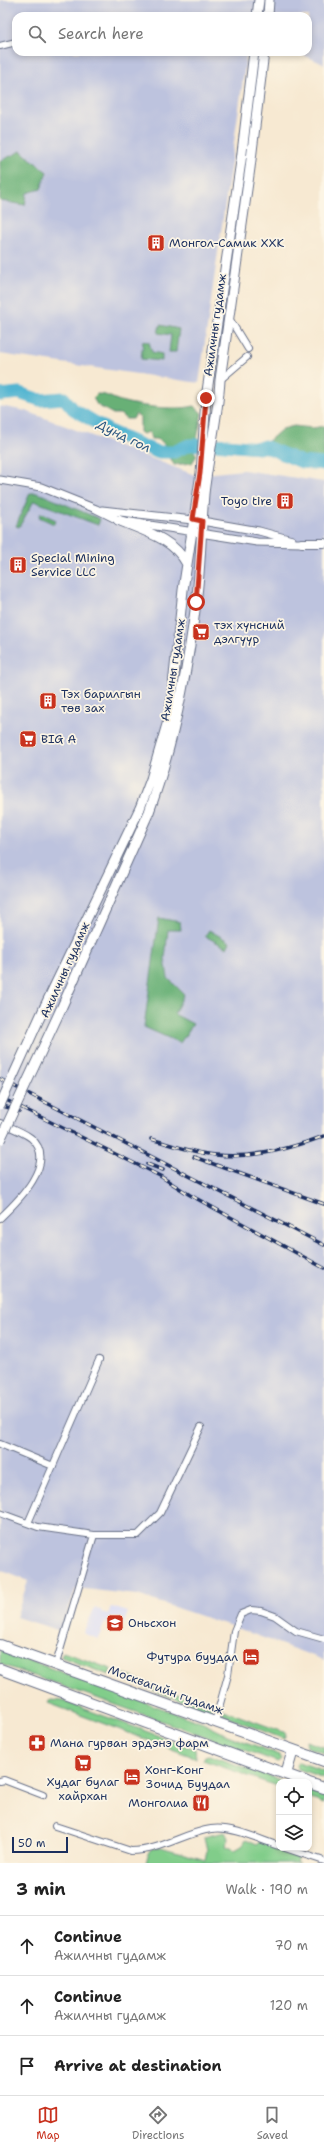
<!DOCTYPE html>
<html lang="en">
<head>
<meta charset="utf-8">
<style>
  body { margin:0; font-family:"Shantell Sans",sans-serif; background:#f2f2f2; color:#222 }
  .controls { position:absolute; right:12px; bottom:12px; display:grid; overflow:hidden; border-radius:8px; box-shadow:0 2px 6px #0003 }
  .controls button { width:36px; height:36px; display:grid; place-items:center; padding:0; border:0; border-bottom:1px solid #e0e0e0; background:#fff; color:#222; font:20px sans-serif }
  .scale { position:absolute; left:12px; bottom:10px; width:56px; box-sizing:border-box; padding-left:4px; border:2px solid #1b2f5e; border-top:0; font-size:11px; line-height:14px; white-space:nowrap; color:#1b2f5e; -webkit-text-stroke:3px #fcf5e5; paint-order:stroke }
  .stop { position:absolute; width:12px; height:12px; margin:-9px; border:3px solid #c8321e; border-radius:50%; background:#fff }
  .stop.end { background:#c8321e; border-color:#fff; box-shadow:0 1px 4px #0008 }
  .list { margin:0; padding:0; list-style:none }
  h2 { display:flex; justify-content:space-between; align-items:center; height:52px; margin:0; padding:0 16px; font-size:17px }
  h2 small { font-size:13px; font-weight:400; color:#767676 }
  .list li { display:grid; grid-template-columns:26px 1fr auto; gap:12px; align-items:center; box-sizing:border-box; height:60px; padding:0 16px; border-top:1px solid #e0e0e0 }
  .list b { display:block; font-size:15px; white-space:nowrap }
  .list p { margin:0; font-size:13px; white-space:nowrap; color:#767676 }
  .list em { font-size:13px; font-style:normal; color:#767676 }
  .icon { flex:none; width:22px; height:22px; fill:none; stroke:currentColor; stroke-width:2; stroke-linecap:round; stroke-linejoin:round }
  .map { position:relative; flex:none; width:324px; height:1863px; overflow:hidden }
  .search { position:absolute; background:#fff; box-shadow:0 2px 6px #0003; left:12px; right:12px; top:12px; height:44px; display:flex; align-items:center; gap:10px; box-sizing:border-box; padding:0 14px; border-radius:12px; color:#767676; font-size:15px }
  .sheet { height:232px; background:#fff }
  nav { display:flex; justify-content:space-around; align-items:center; box-sizing:border-box; height:56px; border-top:1px solid #e0e0e0; background:#fff; font-size:11px; color:#767676 }
  nav a { display:grid; justify-items:center; gap:2px }
  nav .on { color:#c8321e }
  .map>svg:first-child { display:block }
</style>
</head>
<body>
<div class="map">
<svg width="324" height="1863" viewBox="0 0 324 1863">
  <rect width="100%" height="100%" fill="#fcf5e5"/>
  <filter id="ink" filterUnits="userSpaceOnUse"><feTurbulence type="fractalNoise" baseFrequency=".025" numOctaves="2"/><feDisplacementMap in="SourceGraphic" scale="8" xChannelSelector="R" yChannelSelector="G"/><feConvolveMatrix kernelMatrix="1 2 1 2 8 2 1 2 1" color-interpolation-filters="sRGB"/></filter>
  <filter id="wash" filterUnits="userSpaceOnUse"><feTurbulence type="fractalNoise" baseFrequency=".012" numOctaves="4" result="noise"/><feDisplacementMap in="SourceGraphic" scale="16" xChannelSelector="R" yChannelSelector="G"/><feGaussianBlur stdDeviation="0.9" result="paint"/><feColorMatrix in="noise" values="0 0 0 0 0 0 0 0 0 0 0 0 0 0 0 0 0 1.4 0 .05"/><feComposite in="paint" operator="in"/></filter>
  <g filter="url(#wash)">
    <rect width="100%" height="100%" fill="#f7e9d2"/>
    <!-- built -->
    <path fill="#d4d8f9" d="M 95,1607 L 101,1610 L 101,1612 L 108,1614 L 111,1607 L 128,1612 L 122,1628 L 105,1622 L 98,1639 L 83,1633 Z"/>
    <!-- industrial -->
    <path fill="#bdc3de" d="M 0,0 L 324,0 L 324,64 L 296,52 L 308,52 L 308,16 L 16,16 L 16,52 L 247,52 L 199,383 L 0,354 Z
      M 0,406 L 26,411 L 195,475 L 243,470 L 324,482 L 324,1660 L 228,1625 L 137,1595 L 76,1588 L 61,1631 L 16,1617 L 28,1581 L 0,1570 Z"/>
    <!-- green -->
    <path fill="#81cd8a" stroke="#4e7e74" d="M 0,1650 L 203,1723 L 227,1735 L 280,1755 L 281,1759 L 278,1762 L 0,1664 Z
      M 63,1652 L 111,1669 L 109,1675 L 61,1657 Z
      M 120,1673 L 212,1707 L 210,1711 L 122,1679 L 120,1677 Z
      M 50,1700 L 63,1701 L 195,1749 L 196,1758 L 48,1703 Z
      M 223,1710 L 286,1733 L 284,1739 L 225,1716 L 222,1714 Z
      M 306,1741 L 324,1747 L 324,1753 L 307,1747 Z
      M 209,1755 L 286,1782 L 279,1782 L 279,1787 L 203,1760 L 205,1756 Z
      M 299,1762 L 324,1771 L 324,1778 L 298,1769 L 296,1765 Z
      M 309,1790 L 324,1796 L 324,1804 L 309,1798 Z
      M 225,1832 L 228,1838 L 226,1846 L 235,1850 L 242,1846 L 246,1839 L 257,1844 L 264,1838 L 279,1848 L 289,1848 L 300,1853 L 297,1862 L 299,1863 L 146,1863 L 148,1855 L 152,1849 L 161,1847 L 205,1860 L 207,1850 L 204,1837 Z"/>
    <!-- forest -->
    <path fill="#68b076" stroke="#42706a" d="M 21,151 L 47,172 L 41,189 L 27,193 L 25,205 L 0,201 L 0,161 Z
      M 160,325 L 179,329 L 176,352 L 169,352 L 171,335 L 158,333 Z
      M 143,341 L 149,342 L 152,352 L 162,354 L 162,361 L 141,359 Z
      M 97,394 C 105,394 108,396 115,399 C 132,406 176,411 194,406 L 202,413 L 197,439 L 184,441 L 181,446 L 169,450 C 162,444 163,438 151,439 L 149,432 L 143,434 L 140,432 L 140,418 L 136,414 L 133,419 L 126,419 L 120,414 L 113,414 L 97,405 L 93,398 Z
      M 294,426 L 313,428 L 324,426 L 324,460 L 322,461 L 314,457 L 305,461 L 300,459 L 278,446 L 267,452 L 253,451 L 249,453 L 238,450 L 249,445 L 265,444 L 282,429 Z
      M 190,447 L 197,455 L 192,463 L 174,465 L 170,457 Z
      M 30,493 L 38,493 L 100,519 L 98,525 L 34,501 L 19,527 L 16,526 Z
      M 41,513 L 56,520 L 54,524 L 39,517 Z
      M 159,918 L 180,922 L 181,930 L 168,930 L 165,959 L 168,978 L 184,994 L 174,1014 L 193,1024 L 180,1043 L 144,1027 Z
      M 209,930 L 230,942 L 227,948 L 205,936 Z"/>
    <g fill="none" stroke-linecap="round" stroke-linejoin="round">
      <!-- river -->
      <path stroke="#52b5d1" stroke-width="13" d="M 0,395 L 19,393 L 40,400 L 64,398 L 73,409 L 111,432 L 157,452 L 174,452 L 189,445 L 215,444 L 259,448 L 264,446 L 302,462 L 324,464"/>
    </g>
  </g>
  <g filter="url(#ink)">
    <g fill="none" stroke-linecap="round" stroke-linejoin="round">
      <defs>
        <path id="minor" d="M 0,46 L 16,42
          M 229,318 L 248,349
          M 220,380 L 247,357
          M 0,1123 C 10,1127 22,1131 31,1138 C 59,1162 17,1202 0,1218
          M 0,1444 L 53,1466
          M 0,1513 L 38,1527 L 94,1535 L 56,1664
          M 28,1523 L 99,1360
          M 94,1535 L 138,1535 L 160,1513 L 201,1427
          M 215,1722 L 228,1675 L 234,1631 L 241,1614 L 251,1610 L 261,1611 L 275,1616 L 296,1631 L 324,1639
          M 0,1781 L 4,1780 L 43,1795
          M 55,1826 L 131,1851 C 160,1851 184,1833 211,1829 C 233,1826 258,1839 279,1846
          M 285,1848 L 324,1861"/>
        <path id="tertiary" d="M 0,480 L 41,487 L 96,509 L 118,520 L 257,542 L 302,543
          M 102,510 L 202,521 L 259,531 L 292,540"/>
        <path id="secondary" d="M 302,543 L 324,543"/>
        <path id="primary" d="M 257,16 L 259,0
          M 268,16 L 269,0
          M 118,520 C 144,531 173,538 187,564
          M 45,1006 L 140,808 L 151,779 L 170,714 L 183,590 L 201,473 L 206,398 L 241,161 L 254,52
          M 60,1011 L 149,812 C 174,744 187,674 196,603 C 201,567 201,530 204,494 C 208,456 218,418 220,380 L 250,168 L 264,52"/>
        <path id="trunk" d="M 0,1645 L 324,1761
          M 0,1669 L 307,1782
          M 286,1774 L 293,1750
          M 309,1783 L 324,1788"/>
      </defs>
      <!-- minor casing -->
      <use href="#minor" stroke="#687087" stroke-width="8"/>
      <!-- tertiary casing -->
      <use href="#tertiary" stroke="#687087" stroke-width="9"/>
      <!-- secondary casing -->
      <use href="#secondary" stroke="#687087" stroke-width="10"/>
      <!-- primary casing -->
      <use href="#primary" stroke="#687087" stroke-width="11"/>
      <!-- trunk casing -->
      <use href="#trunk" stroke="#687087" stroke-width="12"/>
      <!-- minor -->
      <use href="#minor" stroke="#fff" stroke-width="6"/>
      <!-- tertiary -->
      <use href="#tertiary" stroke="#fff" stroke-width="7"/>
      <!-- secondary -->
      <use href="#secondary" stroke="#fff" stroke-width="8"/>
      <!-- primary -->
      <use href="#primary" stroke="#fff" stroke-width="9"/>
      <!-- trunk -->
      <use href="#trunk" stroke="#fff" stroke-width="10"/>
      <defs>
        <path id="rail" d="M 0,1079 L 324,1245
          M 0,1097 L 160,1176 L 190,1195 L 324,1268
          M 0,1105 L 19,1111
          M 151,1139 C 172,1145 194,1153 216,1155 C 253,1159 290,1149 324,1136
          M 194,1157 L 324,1204
          M 147,1164 L 163,1170"/>
      </defs>
      <!-- rail casing -->
      <use href="#rail" stroke="#1b2f5e" stroke-width="3.5"/>
      <!-- rail -->
      <use href="#rail" stroke="#fcf5e5" stroke-width="2" stroke-dasharray="6" stroke-linecap="butt"/>
      <defs>
        <path id="primary-bridge" d="M 0,1105 L 45,1006
          M 0,1140 L 60,1011"/>
      </defs>
      <!-- primary-bridge casing -->
      <use href="#primary-bridge" stroke="#687087" stroke-width="11" stroke-linecap="butt"/>
      <!-- primary-bridge -->
      <use href="#primary-bridge" stroke="#fff" stroke-width="9"/>
    </g>
  </g>
  <g fill="none" stroke-linecap="round" stroke-linejoin="round" filter="url(#ink)">
    <!-- route -->
    <path stroke="#c8321e" stroke-width="5" d="M 196,602 L 202,521 L 193,519 L 200,473 L 206,398"/>
  </g>
  <!-- icons -->
  <defs>
    <symbol id="building-square" viewBox="-11 -11 22 22"><rect x="-9" y="-9" width="18" height="18" rx="4" fill="#c8321e" stroke="#fcf5e5"/><path d="M-4-6H4V6H1V3H-1V6H-4ZM-2.5-4.3h1.7v1.8h-1.7ZM.8-4.3h1.7v1.8H.8ZM-2.5-1h1.7V.8h-1.7ZM.8-1h1.7V.8H.8Z" fill="#fff"/></symbol>
    <symbol id="supermarket-square" viewBox="-11 -11 22 22"><rect x="-9" y="-9" width="18" height="18" rx="4" fill="#c8321e" stroke="#fcf5e5"/><path d="M-6-5.5h2.5l.6 2H6L4.5 2H-2.5L-4.4-4H-6ZM-1.5 3.2a1.3 1.3 0 1 0 .1 0ZM3 3.2a1.3 1.3 0 1 0 .1 0Z" fill="#fff"/></symbol>
    <symbol id="school-square" viewBox="-11 -11 22 22"><rect x="-9" y="-9" width="18" height="18" rx="4" fill="#c8321e" stroke="#fcf5e5"/><path d="M0-5L7-2L0 1L-7-2ZM-4 1L0 2.5L4 1V4Q0 6-4 4Z" fill="#fff"/></symbol>
    <symbol id="hotel-square" viewBox="-11 -11 22 22"><rect x="-9" y="-9" width="18" height="18" rx="4" fill="#c8321e" stroke="#fcf5e5"/><path d="M-6-4.5h1.5V1H6V5H4.5V3h-9V5H-6ZM-4 0a1.8 1.8 0 1 1 3.6 0ZM.5 0V-2.5h3Q6-2.5 6 0Z" fill="#fff"/></symbol>
    <symbol id="pharmacy-square" viewBox="-11 -11 22 22"><rect x="-9" y="-9" width="18" height="18" rx="4" fill="#c8321e" stroke="#fcf5e5"/><path d="M-2-6h4v4h4v4h-4v4h-4v-4h-4v-4h4Z" fill="#fff"/></symbol>
    <symbol id="restaurant-square" viewBox="-11 -11 22 22"><rect x="-9" y="-9" width="18" height="18" rx="4" fill="#c8321e" stroke="#fcf5e5"/><path d="M-5-6h1v4h1v-4h1v4h1v-4h1v5L-1.5 .5V6h-2V.5L-5-1ZM5-6V6H3V1.5H1.5Q1.5-4 5-6Z" fill="#fff"/></symbol>
  </defs>
  <g fill-rule="evenodd">
    <use href="#building-square" x="146" y="233" width="20" height="20"/>
    <use href="#building-square" x="275" y="491" width="20" height="20"/>
    <use href="#building-square" x="8" y="555" width="20" height="20"/>
    <use href="#supermarket-square" x="191" y="622" width="20" height="20"/>
    <use href="#building-square" x="38" y="691" width="20" height="20"/>
    <use href="#supermarket-square" x="18" y="729" width="20" height="20"/>
    <use href="#school-square" x="105" y="1613" width="20" height="20"/>
    <use href="#hotel-square" x="241" y="1647" width="20" height="20"/>
    <use href="#pharmacy-square" x="27" y="1733" width="20" height="20"/>
    <use href="#supermarket-square" x="73" y="1753" width="20" height="20"/>
    <use href="#hotel-square" x="122" y="1767" width="20" height="20"/>
    <use href="#restaurant-square" x="191" y="1793" width="20" height="20"/>
  </g>
  <g text-anchor="middle" dominant-baseline="central" stroke-width="3.5" stroke-linejoin="round" paint-order="stroke">
    <!-- poi labels -->
    <g font-size="12" fill="#1b2f5e" stroke="#fcf5e5" text-anchor="start">
      <text x="169" y="243">Монгол-Самик ХХК</text>
      <text x="272" y="501" text-anchor="end">Toyo tire</text>
      <text x="31" y="558">Special Mining<tspan x="31" dy="14">Service LLC</tspan></text>
      <text x="214" y="625">тэх хүнсний<tspan x="214" dy="14">дэлгүүр</tspan></text>
      <text x="61" y="694">Тэх барилгын<tspan x="61" dy="14">төв зах</tspan></text>
      <text x="41" y="739">BIG A</text>
      <text x="128" y="1623">Оньсхон</text>
      <text x="238" y="1657" text-anchor="end">Футура буудал</text>
      <text x="50" y="1743">Мана гурван эрдэнэ фарм</text>
      <text x="145" y="1770">Хонг-Kонг<tspan x="145" dy="14">3очид Буудал</tspan></text>
      <text x="83" y="1782" text-anchor="middle">Худаг булаг<tspan x="83" dy="14">хайрхан</tspan></text>
      <text x="188" y="1803" text-anchor="end">Монголиа</text>
    </g>
    <!-- street labels -->
    <g font-size="12" fill="#1b2f5e" stroke="#fcf5e5">
      <text transform="translate(215 325) rotate(-82)">Ажилчны гудамж</text>
      <text transform="translate(173 670) rotate(-81)">Ажилчны гудамж</text>
      <text transform="translate(65 970) rotate(-66)">Ажилчны гудамж</text>
      <text transform="translate(166 1690) rotate(20)">Москвагийн гудамж</text>
    </g>
    <!-- water labels -->
    <g font-size="13" font-style="italic" fill="#2c5780" stroke="#fcf5e5">
      <text transform="translate(124 436) rotate(26)">Дунд гол</text>
    </g>
  </g>
</svg>
<div class="controls">
<button><svg class="icon" aria-label="locate" viewBox="0 0 24 24"><circle cx="12" cy="12" r="6"/><path d="M12 2v4M12 18v4M2 12h4M18 12h4"/></svg></button>
<button><svg class="icon" aria-label="layers" viewBox="0 0 24 24"><path d="M12 4l9 5-9 5-9-5zM3 14l9 5 9-5"/></svg></button>
</div>
<div class="scale">50 m</div>
<div class="stop" style="left:196px;top:602px"></div>
<div class="stop end" style="left:206px;top:398px"></div>
<div class="search"><svg class="icon" aria-label="search" viewBox="0 0 24 24"><circle cx="10" cy="10" r="6"/><path d="M15 15l6 6"/></svg>Search here</div>
</div>
<section class="sheet">
<h2>3 min<small>Walk · 190 m</small></h2>
<ul class="list">
<li><svg class="icon" aria-label="ahead" viewBox="0 0 24 24"><path d="M12 20V5M6 11l6-6 6 6"/></svg><div><b>Continue</b><p>Ажилчны гудамж</p></div><em>70 m</em></li>
<li><svg class="icon" aria-label="ahead" viewBox="0 0 24 24"><path d="M12 20V5M6 11l6-6 6 6"/></svg><div><b>Continue</b><p>Ажилчны гудамж</p></div><em>120 m</em></li>
<li><svg class="icon" aria-label="arrive" viewBox="0 0 24 24"><path d="M6 21V4h12l-3 4 3 4H6"/></svg><div><b>Arrive at destination</b></div></li>
</ul>
</section>
<nav>
<a class="on"><svg class="icon" aria-label="map" viewBox="0 0 24 24"><path d="M3 6l6-2 6 2 6-2v14l-6 2-6-2-6 2zM9 4v14M15 6v14"/></svg>Map</a>
<a><svg class="icon" aria-label="directions" viewBox="0 0 24 24"><path d="M12 3l9 9-9 9-9-9zM9 14v-3h6M13 9l2 2-2 2"/></svg>Directions</a>
<a><svg class="icon" aria-label="saved" viewBox="0 0 24 24"><path d="M7 4h10v16l-5-4-5 4z"/></svg>Saved</a>
</nav>
</body>
</html>
